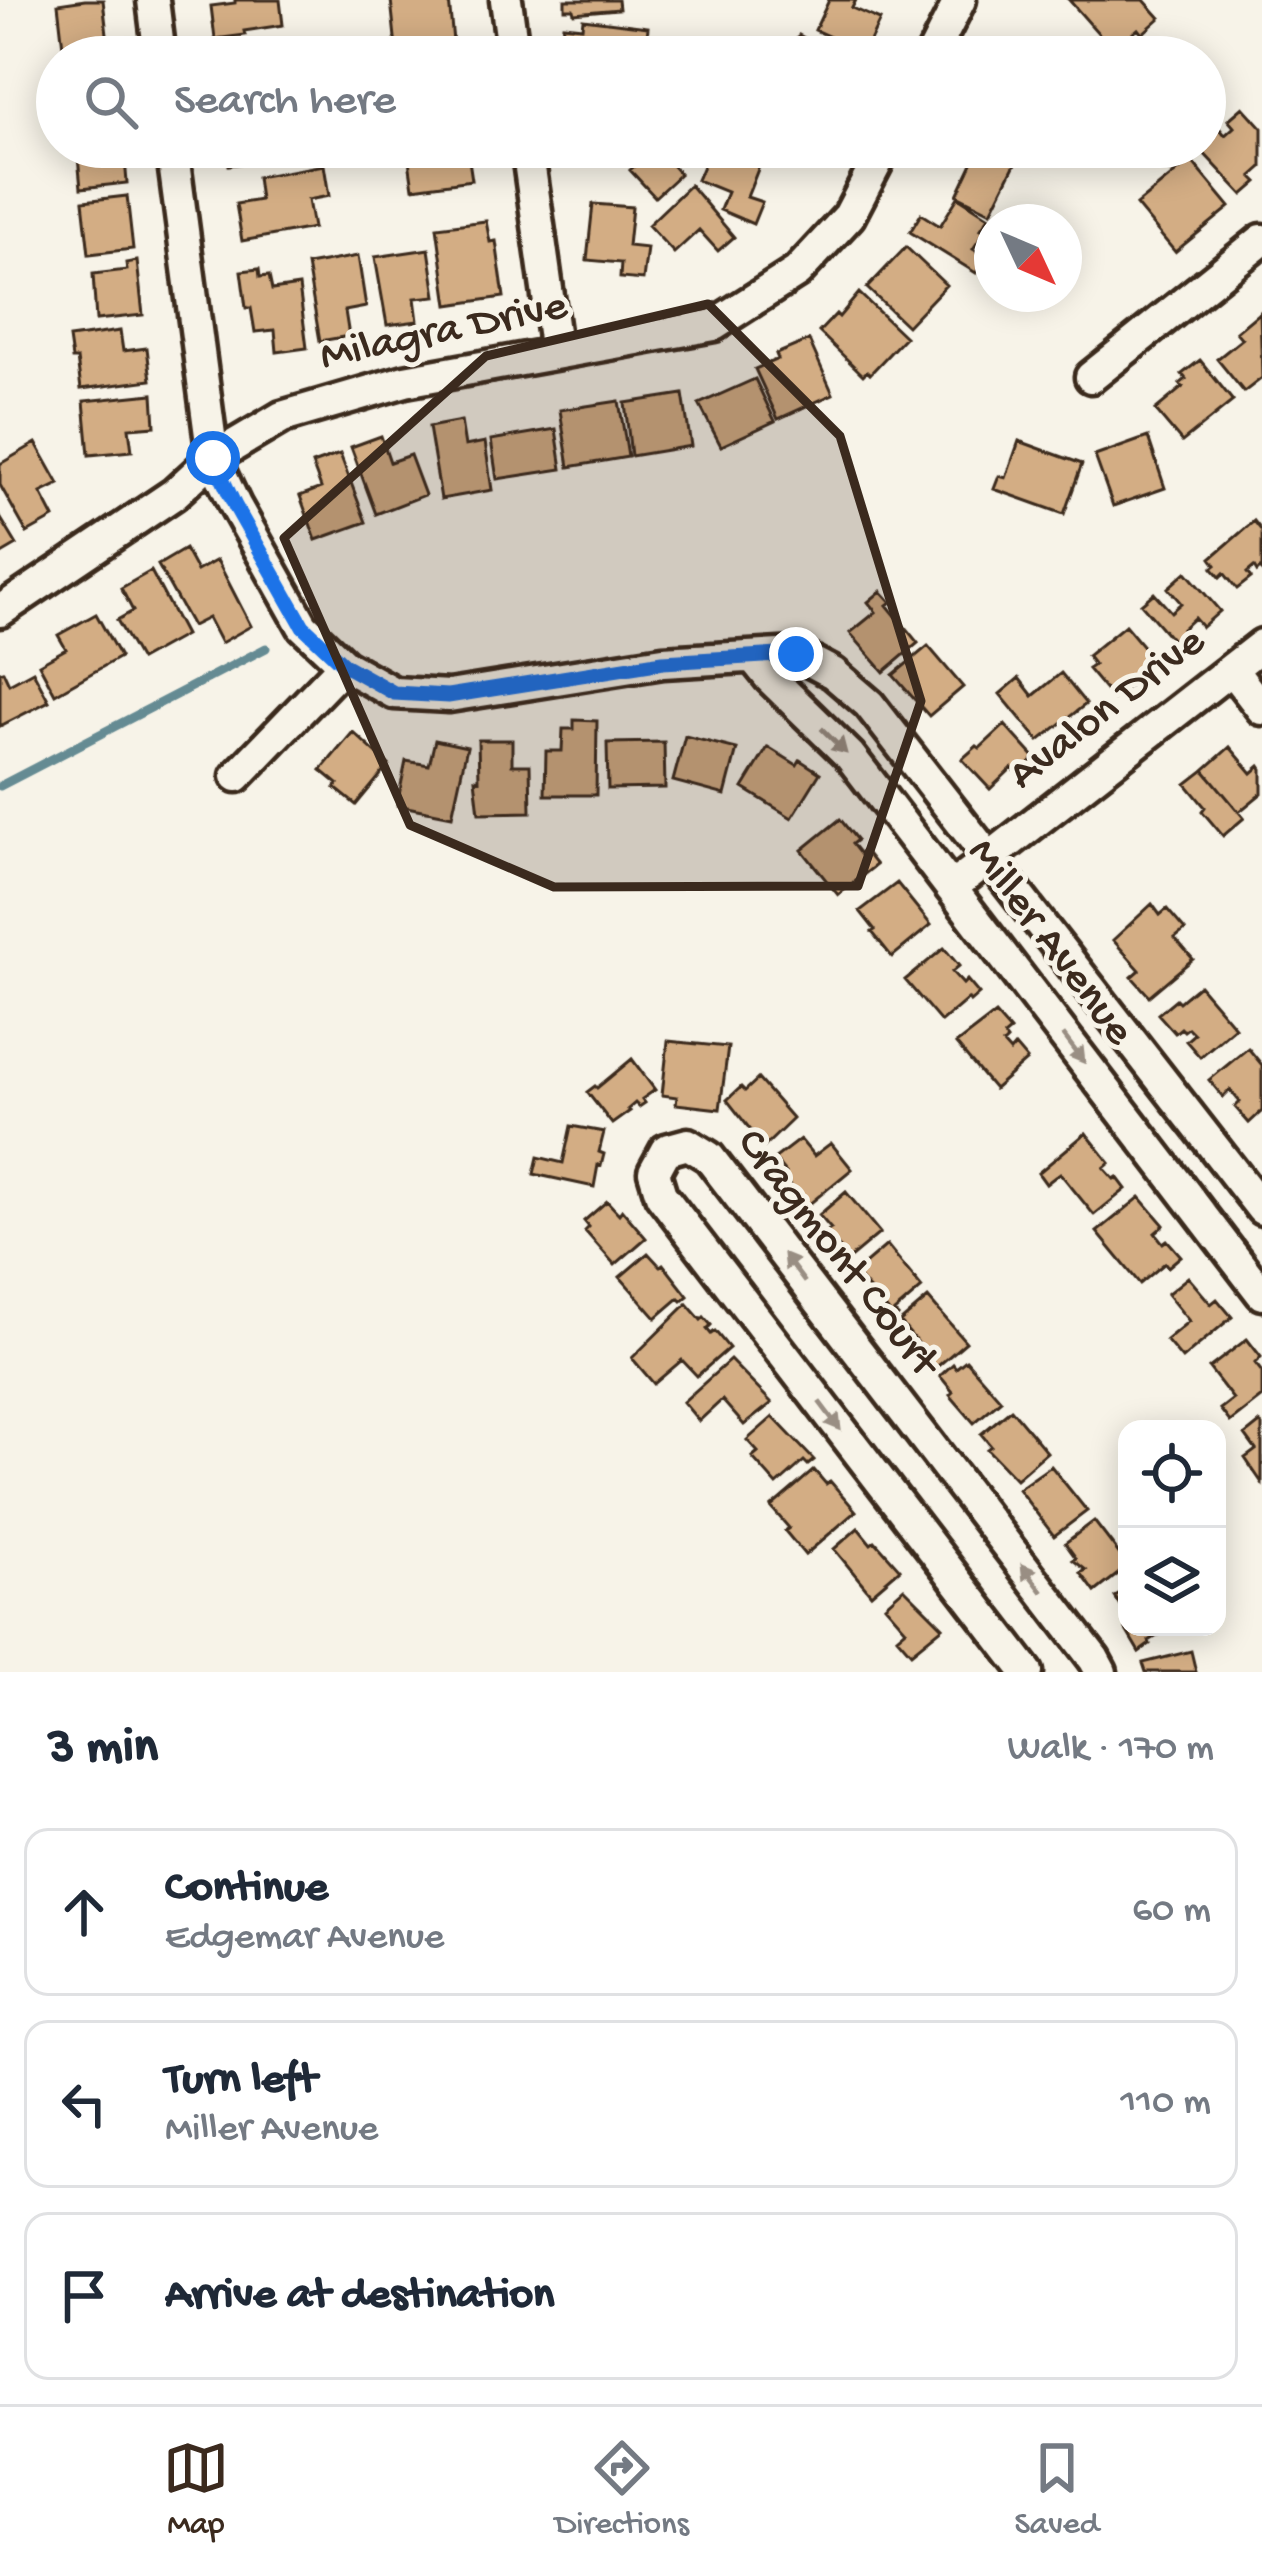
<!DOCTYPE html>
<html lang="en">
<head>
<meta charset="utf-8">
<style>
  body { margin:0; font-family:"Gochi Hand",sans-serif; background:#f6f6f7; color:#1f2937 }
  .controls { position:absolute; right:36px; bottom:36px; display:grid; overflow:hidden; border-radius:24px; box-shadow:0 6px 30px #0003 }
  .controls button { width:108px; height:108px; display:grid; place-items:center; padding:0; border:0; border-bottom:3px solid #e0e1e3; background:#fff; color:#1f2937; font:60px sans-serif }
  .compass { position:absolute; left:974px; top:204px; width:108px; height:108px; border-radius:50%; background:#fff; box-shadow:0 6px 30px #0003; rotate:134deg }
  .stop { position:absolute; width:36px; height:36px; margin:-27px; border:9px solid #1a73e8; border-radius:50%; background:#fff }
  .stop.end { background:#1a73e8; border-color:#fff; box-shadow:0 3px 12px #0008 }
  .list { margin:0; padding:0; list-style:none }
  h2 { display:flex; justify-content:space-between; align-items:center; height:156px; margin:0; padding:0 48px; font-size:51px }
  h2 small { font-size:39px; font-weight:400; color:#747a83 }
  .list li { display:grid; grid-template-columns:78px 1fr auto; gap:36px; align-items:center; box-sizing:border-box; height:168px; margin:0 24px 24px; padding:0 24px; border:3px solid #e0e1e3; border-radius:24px }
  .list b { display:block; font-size:45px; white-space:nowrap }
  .list p { margin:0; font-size:39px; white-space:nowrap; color:#747a83 }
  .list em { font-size:39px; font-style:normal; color:#747a83 }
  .icon { flex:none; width:66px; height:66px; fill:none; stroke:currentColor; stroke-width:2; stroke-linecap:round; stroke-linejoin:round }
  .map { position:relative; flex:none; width:1262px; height:1672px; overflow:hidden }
  .search { position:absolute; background:#fff; box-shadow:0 6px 30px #0003; left:36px; right:36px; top:36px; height:132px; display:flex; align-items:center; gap:30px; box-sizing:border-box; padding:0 42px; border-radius:66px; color:#747a83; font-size:45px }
  .sheet { height:732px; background:#fff }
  nav { display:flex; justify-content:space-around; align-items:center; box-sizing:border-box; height:168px; border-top:3px solid #e0e1e3; background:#fff; font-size:33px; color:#747a83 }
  nav a { display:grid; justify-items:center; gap:6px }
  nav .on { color:#3b2a1e }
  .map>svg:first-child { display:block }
</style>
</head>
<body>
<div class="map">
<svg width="1262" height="1672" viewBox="0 0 1262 1672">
  <rect width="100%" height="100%" fill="#f7f3e8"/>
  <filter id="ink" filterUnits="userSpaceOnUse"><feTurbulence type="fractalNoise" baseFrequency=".00833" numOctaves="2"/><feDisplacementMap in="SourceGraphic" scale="24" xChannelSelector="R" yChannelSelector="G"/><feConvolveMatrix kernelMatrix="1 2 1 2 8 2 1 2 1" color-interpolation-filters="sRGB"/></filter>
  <g filter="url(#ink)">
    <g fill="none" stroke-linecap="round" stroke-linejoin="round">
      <!-- stream -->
      <path stroke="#658b93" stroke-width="9" d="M 0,786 L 266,648"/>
    </g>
    <!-- building -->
    <path fill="#d3ad84" stroke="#3b2a1e" stroke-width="3" d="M 85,0 L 103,0 L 109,51 L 64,56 L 58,4 Z
      M 235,0 L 280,0 L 283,25 L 244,31 L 245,35 L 215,39 L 211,6 L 235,3 Z
      M 391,0 L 449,0 L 454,52 L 397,57 Z
      M 565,0 L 618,0 L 619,9 L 574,13 L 573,9 L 565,9 Z
      M 829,0 L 856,0 L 852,8 L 880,20 L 864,54 L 861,53 L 859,57 L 855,57 L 826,44 L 830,37 L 815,30 Z
      M 1069,0 L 1144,0 L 1160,18 L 1142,34 L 1138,29 L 1113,50 Z
      M 583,19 L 648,27 L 646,48 L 653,49 L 652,57 L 560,55 L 563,25 L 582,27 Z
      M 799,35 L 834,54 L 832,57 L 787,57 Z
      M 278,41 L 279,49 L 287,48 L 288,57 L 244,57 L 242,45 Z
      M 1243,107 L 1262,128 L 1262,167 L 1252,176 L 1258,182 L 1243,195 L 1199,148 L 1205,147 L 1205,142 L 1220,129 L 1225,135 L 1234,127 L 1228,120 Z
      M 77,147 L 124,147 L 127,183 L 81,188 Z
      M 226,147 L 301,147 L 302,156 L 229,165 Z
      M 407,147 L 467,147 L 472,180 L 413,188 Z
      M 656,147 L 680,174 L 655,197 L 630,170 Z
      M 711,147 L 718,147 L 760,164 L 747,197 L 762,202 L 753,224 L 720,210 L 727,192 L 697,180 Z
      M 954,147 L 1016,147 L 1022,150 L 991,212 L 957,195 L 975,157 Z
      M 1030,147 L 1061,147 L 1055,159 Z
      M 1191,160 L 1230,207 L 1175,252 L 1136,205 Z
      M 324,165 L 329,196 L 308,200 L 313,228 L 242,241 L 236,204 L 260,200 L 257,177 Z
      M 690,185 L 734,237 L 718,251 L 699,230 L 674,253 L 648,225 Z
      M 127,196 L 133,249 L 89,254 L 83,201 Z
      M 958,197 L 989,217 L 981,229 L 985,231 L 973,249 L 986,257 L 976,273 L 910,232 L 921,214 L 940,226 Z
      M 593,204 L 632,207 L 628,246 L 647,248 L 643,280 L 620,278 L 621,263 L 587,260 Z
      M 486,221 L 490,242 L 496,241 L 504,297 L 448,305 L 437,227 Z
      M 906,247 L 946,285 L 907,326 L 867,288 Z
      M 429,249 L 436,296 L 415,298 L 418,321 L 387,325 L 375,257 Z
      M 358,256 L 366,307 L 345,311 L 349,336 L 320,341 L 307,265 Z
      M 137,261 L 143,315 L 96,320 L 93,274 L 127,270 L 126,263 Z
      M 259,269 L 260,277 L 269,276 L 272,290 L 299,286 L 307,348 L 277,352 L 275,330 L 255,332 L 251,308 L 246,308 L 241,271 Z
      M 859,293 L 905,337 L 870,374 L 867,371 L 863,375 L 819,332 L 836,314 L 839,317 Z
      M 1260,312 L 1262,378 L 1244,392 L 1217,359 L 1242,339 L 1236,332 Z
      M 120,331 L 123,351 L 147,348 L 151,380 L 81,389 L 77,359 L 72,359 L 69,338 Z
      M 809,340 L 833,394 L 778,419 L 755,369 L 778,359 L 776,354 Z
      M 1200,360 L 1233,401 L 1182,442 L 1155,410 L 1183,387 L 1180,384 L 1186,379 L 1182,374 Z
      M 755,379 L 775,421 L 721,446 L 699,404 Z
      M 153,394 L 155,426 L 129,428 L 132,451 L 89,455 L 84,401 Z
      M 683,394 L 691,446 L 631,456 L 625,403 Z
      M 619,401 L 628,457 L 569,467 L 560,410 Z
      M 461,421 L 465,446 L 485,442 L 492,490 L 441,499 L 429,427 Z
      M 556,429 L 562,469 L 497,479 L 491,440 Z
      M 381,436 L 390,462 L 410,455 L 425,495 L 376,514 L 351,447 Z
      M 1148,437 L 1165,488 L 1113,506 L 1095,456 Z
      M 1019,441 L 1082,464 L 1064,514 L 994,489 L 999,476 L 1006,478 Z
      M 36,443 L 59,484 L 41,493 L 54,518 L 27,533 L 0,485 L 0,464 Z
      M 340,454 L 366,522 L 316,540 L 300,496 L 321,488 L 312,464 Z
      M 0,517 L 17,545 L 0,555 Z
      M 1254,521 L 1262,531 L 1262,571 L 1260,569 L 1257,572 L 1254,567 L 1247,573 L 1251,578 L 1237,589 L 1224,573 L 1220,577 L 1212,568 L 1216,565 L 1211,558 Z
      M 185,549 L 197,571 L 217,560 L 251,626 L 221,643 L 208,618 L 192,626 L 158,565 Z
      M 151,571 L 185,635 L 140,660 L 117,620 L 133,611 L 121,588 Z
      M 1186,572 L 1220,611 L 1202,627 L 1194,618 L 1182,629 L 1185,632 L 1174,642 L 1141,604 L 1154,593 L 1171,612 L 1181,603 L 1168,588 Z
      M 881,591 L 891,602 L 887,605 L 918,643 L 884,672 L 850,633 L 876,612 L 868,602 Z
      M 96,614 L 120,657 L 55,694 L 39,664 L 66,649 L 58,635 Z
      M 1125,625 L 1157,663 L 1113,699 L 1088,669 L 1094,665 L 1087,656 Z
      M 928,646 L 963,687 L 929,716 L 893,675 Z
      M 3,671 L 9,684 L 33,671 L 49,701 L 0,726 L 0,672 Z
      M 1061,673 L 1086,704 L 1039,741 L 1000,694 L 1019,678 L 1033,696 Z
      M 574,720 L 597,721 L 596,795 L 545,795 L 546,751 L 562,751 L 563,729 L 574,729 Z
      M 1005,725 L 1035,758 L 1018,774 L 1012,768 L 990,789 L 962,759 L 977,746 L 980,748 Z
      M 353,732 L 389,765 L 356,805 L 335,788 L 338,784 L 321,770 Z
      M 685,736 L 737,749 L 725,795 L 673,781 Z
      M 435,740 L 467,747 L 452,816 L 397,805 L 406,761 L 429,765 Z
      M 478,740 L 512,740 L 512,765 L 530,765 L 531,812 L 479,813 L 475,779 L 479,780 Z
      M 664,742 L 665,788 L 608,789 L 607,743 Z
      M 768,747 L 797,765 L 800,760 L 820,773 L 792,818 L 743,788 Z
      M 1230,747 L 1252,773 L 1260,766 L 1262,769 L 1262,793 L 1239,812 L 1204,770 Z
      M 1204,770 L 1244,818 L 1223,836 L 1202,811 L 1205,807 L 1186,784 Z
      M 840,819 L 857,840 L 852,844 L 860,854 L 864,850 L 876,865 L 838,895 L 802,850 Z
      M 897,883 L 931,925 L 892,957 L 872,932 L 875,930 L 860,911 Z
      M 1152,904 L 1160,915 L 1167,909 L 1185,930 L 1175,938 L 1193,959 L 1149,996 L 1132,977 L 1140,970 L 1113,940 Z
      M 944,948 L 959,966 L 952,972 L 963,984 L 967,980 L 979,994 L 970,1002 L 968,999 L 941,1022 L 905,980 Z
      M 1199,985 L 1235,1027 L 1200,1057 L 1186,1041 L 1194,1034 L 1188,1028 L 1184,1031 L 1181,1028 L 1175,1033 L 1158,1014 L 1176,999 L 1179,1002 Z
      M 995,1014 L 1010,1031 L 1004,1036 L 1007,1040 L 1003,1044 L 1010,1052 L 1015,1046 L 1027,1060 L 994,1089 L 956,1044 Z
      M 668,1041 L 728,1047 L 720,1109 L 676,1104 L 677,1097 L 662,1095 Z
      M 1248,1048 L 1262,1065 L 1262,1111 L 1249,1123 L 1235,1107 L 1240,1102 L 1230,1090 L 1223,1097 L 1209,1080 Z
      M 632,1059 L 655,1090 L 642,1099 L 645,1103 L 639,1107 L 635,1103 L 628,1109 L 630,1111 L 612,1124 L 587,1092 L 595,1086 L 597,1088 Z
      M 758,1079 L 793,1119 L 764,1147 L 727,1100 L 741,1087 L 745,1091 Z
      M 571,1126 L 604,1132 L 599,1152 L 604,1154 L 601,1166 L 598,1165 L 594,1187 L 534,1174 L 538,1157 L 563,1163 Z
      M 1086,1133 L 1110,1163 L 1104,1168 L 1114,1179 L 1117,1177 L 1126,1189 L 1094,1215 L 1060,1173 L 1046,1184 L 1038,1173 Z
      M 800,1139 L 814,1156 L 831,1143 L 852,1169 L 807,1206 L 783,1176 L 786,1173 L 774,1159 Z
      M 846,1192 L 880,1233 L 849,1259 L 826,1232 L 831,1229 L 819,1215 Z
      M 1140,1197 L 1164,1225 L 1155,1233 L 1163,1243 L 1167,1240 L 1181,1256 L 1168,1267 L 1165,1263 L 1140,1284 L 1097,1232 Z
      M 607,1201 L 619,1214 L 622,1210 L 646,1238 L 615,1265 L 585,1231 L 589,1227 L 584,1221 Z
      M 887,1245 L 922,1288 L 894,1312 L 898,1316 L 895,1319 L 858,1277 L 863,1272 L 860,1268 Z
      M 648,1253 L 660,1266 L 663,1264 L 688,1296 L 682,1301 L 679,1298 L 656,1318 L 620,1277 Z
      M 1188,1277 L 1211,1304 L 1217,1299 L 1232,1317 L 1182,1359 L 1166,1340 L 1189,1321 L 1167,1294 Z
      M 928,1298 L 966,1342 L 932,1371 L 915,1350 L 920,1346 L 900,1322 Z
      M 687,1304 L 701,1320 L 704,1317 L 711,1325 L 707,1329 L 711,1334 L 715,1331 L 729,1348 L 697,1376 L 682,1360 L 654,1384 L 632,1358 Z
      M 1247,1339 L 1261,1357 L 1255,1363 L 1262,1372 L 1262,1397 L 1230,1422 L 1220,1409 L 1233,1399 L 1209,1368 Z
      M 730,1360 L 772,1403 L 744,1425 L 722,1400 L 699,1421 L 683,1402 Z
      M 966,1360 L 1001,1400 L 974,1423 L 950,1395 L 953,1392 L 940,1376 L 953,1364 L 956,1368 Z
      M 1011,1409 L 1047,1452 L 1016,1479 L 987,1449 L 991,1446 L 981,1434 Z
      M 773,1417 L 814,1460 L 808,1465 L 804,1461 L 777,1485 L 752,1457 L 758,1452 L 747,1440 Z
      M 1260,1423 L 1262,1426 L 1262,1483 L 1245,1458 L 1256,1450 L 1245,1435 Z
      M 1051,1466 L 1087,1511 L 1054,1536 L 1018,1489 Z
      M 814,1470 L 826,1484 L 830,1481 L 856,1511 L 805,1555 L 785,1531 L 789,1528 L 771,1507 Z
      M 1094,1521 L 1127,1564 L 1127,1567 L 1095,1592 L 1081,1573 L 1086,1570 L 1073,1560 L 1076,1558 L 1065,1543 Z
      M 858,1528 L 871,1544 L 875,1541 L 900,1569 L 871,1594 L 834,1549 Z
      M 904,1588 L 943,1627 L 911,1653 L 897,1637 L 906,1629 L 885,1605 Z
      M 1127,1590 L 1127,1616 L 1115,1597 Z
      M 1131,1627 L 1172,1627 L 1149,1641 L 1150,1644 L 1139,1652 L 1126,1630 Z
      M 1191,1651 L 1196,1672 L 1146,1672 L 1143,1663 Z"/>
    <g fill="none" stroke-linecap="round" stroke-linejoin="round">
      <defs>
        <path id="street" d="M 153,0 L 160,57
          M 506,0 L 514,57
          M 931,57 L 960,0
          M 172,147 L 213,458 L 235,505 L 303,626 L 344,665 L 394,693 L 449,696 L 663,662 L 797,654 L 833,673 L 869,704 L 1262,1209
          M 527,147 L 556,353
          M 1091,377 L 1262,240
          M 0,611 L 174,494 L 213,458 L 282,417 L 405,381 L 714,325 L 797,272 L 849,216 L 885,147
          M 753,657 L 770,678 L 850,756 L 1262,1294
          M 1232,670 L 1262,709
          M 237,776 L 344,665
          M 951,888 L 1262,645
          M 1027,1672 L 661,1195 L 654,1172 L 666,1150 L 688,1144 L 709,1157 L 1094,1659 L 1101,1672"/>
      </defs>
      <!-- street casing -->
      <use href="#street" stroke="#3b2a1e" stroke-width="39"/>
      <!-- street -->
      <use href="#street" stroke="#f7f3e8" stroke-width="30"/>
    </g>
    <!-- one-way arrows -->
    <defs><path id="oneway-solid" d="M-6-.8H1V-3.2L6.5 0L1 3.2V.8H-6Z" transform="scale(3)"/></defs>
    <g fill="#998e83">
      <use href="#oneway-solid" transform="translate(834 741) rotate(45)"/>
      <use href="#oneway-solid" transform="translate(1074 1049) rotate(53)"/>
      <use href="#oneway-solid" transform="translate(794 1268) rotate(-127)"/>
      <use href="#oneway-solid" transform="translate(830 1416) rotate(53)"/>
      <use href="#oneway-solid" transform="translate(1032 1578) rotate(-127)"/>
    </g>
  </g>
  <g fill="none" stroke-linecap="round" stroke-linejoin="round" filter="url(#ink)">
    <!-- route -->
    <path stroke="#1a73e8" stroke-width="15" d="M 213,458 L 235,506 L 303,626 L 344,665 L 394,693 L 448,696 L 663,662 L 796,654"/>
  </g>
  <!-- marked area -->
  <path fill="#3b2a1e" fill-opacity="0.2" stroke="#3b2a1e" stroke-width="9" stroke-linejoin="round" d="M 708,304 L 840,436 L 921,701 L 858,886 L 554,887 L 410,825 L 284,538 L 486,356 Z"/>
  <g text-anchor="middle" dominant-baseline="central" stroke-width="10" stroke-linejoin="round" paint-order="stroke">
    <!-- street labels -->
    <g font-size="45" fill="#3b2a1e" stroke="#f7f3e8">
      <text transform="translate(444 333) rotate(-12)">Milagra Drive</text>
      <text transform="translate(1108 710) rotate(-38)">Avalon Drive</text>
      <text transform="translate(1049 943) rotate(53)">Miller Avenue</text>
      <text transform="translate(836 1254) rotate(52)">Cragmont Court</text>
    </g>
  </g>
</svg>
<div class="controls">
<button><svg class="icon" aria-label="locate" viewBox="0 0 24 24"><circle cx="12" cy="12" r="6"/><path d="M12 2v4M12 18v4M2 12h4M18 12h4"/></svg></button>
<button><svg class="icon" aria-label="layers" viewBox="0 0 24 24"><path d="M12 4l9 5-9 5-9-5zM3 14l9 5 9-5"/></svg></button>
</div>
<svg class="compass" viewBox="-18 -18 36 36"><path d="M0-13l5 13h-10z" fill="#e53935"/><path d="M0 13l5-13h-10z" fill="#747a83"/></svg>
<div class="stop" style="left:213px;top:458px"></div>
<div class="stop end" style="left:796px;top:654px"></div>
<div class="search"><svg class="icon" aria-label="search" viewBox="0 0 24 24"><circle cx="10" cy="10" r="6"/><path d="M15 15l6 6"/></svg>Search here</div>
</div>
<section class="sheet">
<h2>3 min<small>Walk · 170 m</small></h2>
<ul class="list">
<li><svg class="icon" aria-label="ahead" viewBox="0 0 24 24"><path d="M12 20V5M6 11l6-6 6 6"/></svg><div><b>Continue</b><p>Edgemar Avenue</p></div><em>60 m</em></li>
<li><svg class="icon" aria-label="left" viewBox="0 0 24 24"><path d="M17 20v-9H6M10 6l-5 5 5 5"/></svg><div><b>Turn left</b><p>Miller Avenue</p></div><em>110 m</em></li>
<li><svg class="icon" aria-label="arrive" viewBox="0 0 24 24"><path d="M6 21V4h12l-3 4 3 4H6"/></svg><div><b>Arrive at destination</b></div></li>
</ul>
</section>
<nav>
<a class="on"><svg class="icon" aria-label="map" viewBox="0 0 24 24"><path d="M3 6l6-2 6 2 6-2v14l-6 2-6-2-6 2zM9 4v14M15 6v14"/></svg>Map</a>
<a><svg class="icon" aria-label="directions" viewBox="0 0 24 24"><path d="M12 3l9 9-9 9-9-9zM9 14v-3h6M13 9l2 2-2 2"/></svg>Directions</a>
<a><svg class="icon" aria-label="saved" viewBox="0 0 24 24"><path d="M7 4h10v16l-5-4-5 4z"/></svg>Saved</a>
</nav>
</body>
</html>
